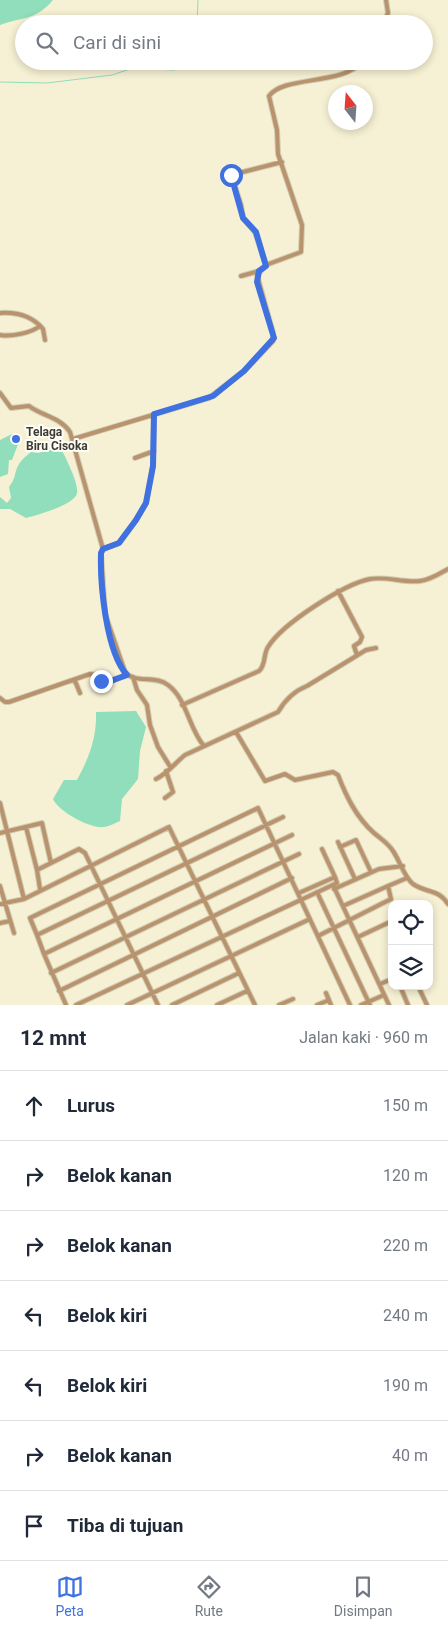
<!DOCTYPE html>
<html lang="id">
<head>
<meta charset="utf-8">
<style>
  body { margin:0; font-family:Roboto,sans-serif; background:#f6f6f7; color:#1f2937 }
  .controls { position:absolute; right:15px; bottom:15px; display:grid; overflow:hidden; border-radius:10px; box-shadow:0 2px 8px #0003 }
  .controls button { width:45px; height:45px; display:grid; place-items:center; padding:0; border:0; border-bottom:1px solid #e0e1e3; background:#fff; color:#1f2937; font:25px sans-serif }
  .compass { position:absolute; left:328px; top:85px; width:45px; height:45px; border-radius:50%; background:#fff; box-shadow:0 2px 8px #0003; rotate:343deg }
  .stop { position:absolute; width:15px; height:15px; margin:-11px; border:4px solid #3f71e1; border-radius:50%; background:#fff }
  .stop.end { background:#3f71e1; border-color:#fff; box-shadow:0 1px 5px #0008 }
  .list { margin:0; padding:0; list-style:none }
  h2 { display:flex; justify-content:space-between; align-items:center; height:65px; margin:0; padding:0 20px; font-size:21px }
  h2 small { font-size:16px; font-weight:400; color:#747a83 }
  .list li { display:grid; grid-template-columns:32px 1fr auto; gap:15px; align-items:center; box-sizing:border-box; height:70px; padding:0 20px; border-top:1px solid #e0e1e3 }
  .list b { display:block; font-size:19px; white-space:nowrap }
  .list em { font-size:16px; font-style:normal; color:#747a83 }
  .icon { flex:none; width:28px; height:28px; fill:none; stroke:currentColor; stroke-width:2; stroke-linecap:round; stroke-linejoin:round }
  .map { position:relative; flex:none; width:448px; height:1005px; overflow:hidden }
  .search { position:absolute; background:#fff; box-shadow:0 2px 8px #0003; left:15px; right:15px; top:15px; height:55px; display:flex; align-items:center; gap:12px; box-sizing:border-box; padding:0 18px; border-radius:28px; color:#747a83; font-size:19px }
  .sheet { height:555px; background:#fff }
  nav { display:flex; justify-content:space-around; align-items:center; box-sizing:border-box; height:70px; border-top:1px solid #e0e1e3; background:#fff; font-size:14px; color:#747a83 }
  nav a { display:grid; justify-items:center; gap:2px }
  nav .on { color:#3f71e1 }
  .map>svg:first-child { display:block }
</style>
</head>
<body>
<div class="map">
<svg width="448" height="1005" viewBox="0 0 448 1005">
  <rect width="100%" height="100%" fill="#f6f1d4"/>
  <!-- water -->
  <path fill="#90debb" d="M 0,0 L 53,0 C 35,21 24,16 0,25 Z
    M 12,434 L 20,439 L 12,460 L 9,460 L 8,474 L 0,477 L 0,440 Z
    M 57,448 L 61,449 C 66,458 79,484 77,493 C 75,505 37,515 26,518 L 10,509 L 0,509 L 0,497 L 7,503 L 11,498 L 9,487 C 20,473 10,468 31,452 L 38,453 Z
    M 136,711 L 146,727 L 140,751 L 138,779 L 122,799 L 120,821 C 115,823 110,826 104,827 C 90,829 58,811 53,799 L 64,780 L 77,780 C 89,758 97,737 96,712 Z"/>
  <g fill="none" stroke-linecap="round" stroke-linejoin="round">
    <!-- stream -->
    <path stroke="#90debb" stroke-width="1" d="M 197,24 L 198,0
      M 0,82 L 47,83 L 112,75 L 133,68 L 174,70 L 195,61"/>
    <defs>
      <path id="street" d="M 383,24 L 388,13 L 386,0
        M 266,265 L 255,232 L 243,218 L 241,205 L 231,175 L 282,162
        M 241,276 L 259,271
        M 0,313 C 16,312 32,316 43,329 L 45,340
        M 0,335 C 11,337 31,333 40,326
        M 0,393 L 11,408 L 29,406 C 42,416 60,417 70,432 L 103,549
        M 154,414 L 153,466 L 146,503 L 136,520 L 119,543 L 103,549 L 101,553 L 105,614 L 125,672 C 135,684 156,675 168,685 C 187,699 189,729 204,746
        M 73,439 L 209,398 L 244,371 L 273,341 L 273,333 L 257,275 L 266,265 L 301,252 L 302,225 L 278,154 L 277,130 L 269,96 C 284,75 343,86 363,61
        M 135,458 L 154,451
        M 338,591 L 362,637 L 360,642 L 354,646 L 357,655
        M 133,677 L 137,690 L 147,705 L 150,725 L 158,747 L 171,768
        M 75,681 L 80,693
        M 0,698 L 5,702 L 9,702 L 90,674 L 95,675 L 105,683 L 127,675
        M 182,705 L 259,671 C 266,665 263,655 268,647 C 282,624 344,584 370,579 C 386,576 403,583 420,581 C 430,580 439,574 448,569
        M 236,732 L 265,781 L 285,774 L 295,780 L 333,772 L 338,775 C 346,796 356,817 374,833 C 381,839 388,843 393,851 C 400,861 404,877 413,884 C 426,893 439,889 448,904
        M 156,779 C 167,774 175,763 185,755 L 278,712 C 285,700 294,691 307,686 L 366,650 L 376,648
        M 165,798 L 173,792 L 166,771
        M 0,803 L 24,899
        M 283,817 L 37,935 L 44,954 L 292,835
        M 26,827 L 37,870
        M 0,833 L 42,823 L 51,863
        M 338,842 L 355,879
        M 340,847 L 356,840 L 371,872
        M 322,849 L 335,877
        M 333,885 L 389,1005
        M 0,886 L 14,933
        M 40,889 L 37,870 L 79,849 L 85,853 L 158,1005
        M 334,889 L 379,869 L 403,866
        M 317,892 L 370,1005
        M 0,904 L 24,899 L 169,827 L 255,1005
        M 343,906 L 388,886
        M 0,923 L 10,921
        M 37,935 L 30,918 L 258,808 L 350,1005
        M 318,936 L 391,899 L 388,886 L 407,878
        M 358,937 L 392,921
        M 44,954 L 66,1005
        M 51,973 L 299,854
        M 380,984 L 392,979
        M 400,986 L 408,1005
        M 418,986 L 427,1005
        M 59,991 L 292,878
        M 326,993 L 331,1005
        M 76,1005 L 337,883 L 335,877 L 299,893
        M 127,1005 L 310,919
        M 172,1005 L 239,973
        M 217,1005 L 247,991
        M 279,1005 L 293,999
        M 317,1005 L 329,1000
        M 361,1005 L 384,995"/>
    </defs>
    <!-- street casing -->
    <use href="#street" stroke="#d1cdb3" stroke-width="6"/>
    <!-- street -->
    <use href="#street" stroke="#b9936e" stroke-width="4"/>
  </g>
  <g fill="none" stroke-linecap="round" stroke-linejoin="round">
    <!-- route -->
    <path stroke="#3f71e1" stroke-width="6" d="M 101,681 L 108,682 L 127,675 C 106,652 100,584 101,553 L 103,549 L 119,543 L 136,520 L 146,503 L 153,466 L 154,414 L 213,396 L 244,371 L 274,338 L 257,282 L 259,271 L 266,266 L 256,232 L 243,218 L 231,175"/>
  </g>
  <!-- markers -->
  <circle fill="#3f71e1" stroke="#fefdf8" stroke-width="2" cx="16" cy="439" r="5"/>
  <g text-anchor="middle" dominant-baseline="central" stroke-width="4" stroke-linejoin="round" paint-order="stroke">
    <!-- poi labels -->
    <g font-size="12" font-weight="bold" fill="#3e3c30" stroke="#fefdf8" text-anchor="start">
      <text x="26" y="432">Telaga<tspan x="26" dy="14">Biru Cisoka</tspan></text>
    </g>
  </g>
</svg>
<div class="controls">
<button><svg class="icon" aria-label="locate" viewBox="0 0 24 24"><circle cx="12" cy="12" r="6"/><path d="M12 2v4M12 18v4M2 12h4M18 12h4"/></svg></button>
<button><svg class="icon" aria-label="layers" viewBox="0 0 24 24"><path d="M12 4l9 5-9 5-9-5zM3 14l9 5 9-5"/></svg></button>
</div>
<svg class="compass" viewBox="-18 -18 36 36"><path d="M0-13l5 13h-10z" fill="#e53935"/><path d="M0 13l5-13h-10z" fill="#747a83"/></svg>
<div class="stop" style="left:231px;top:175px"></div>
<div class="stop end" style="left:101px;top:681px"></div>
<div class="search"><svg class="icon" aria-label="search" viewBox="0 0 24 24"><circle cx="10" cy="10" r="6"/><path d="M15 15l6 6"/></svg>Cari di sini</div>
</div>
<section class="sheet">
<h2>12 mnt<small>Jalan kaki · 960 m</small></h2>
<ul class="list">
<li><svg class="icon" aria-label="ahead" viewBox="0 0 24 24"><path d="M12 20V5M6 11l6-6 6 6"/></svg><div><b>Lurus</b></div><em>150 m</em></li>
<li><svg class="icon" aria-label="right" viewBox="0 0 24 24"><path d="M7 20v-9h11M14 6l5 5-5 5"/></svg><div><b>Belok kanan</b></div><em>120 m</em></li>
<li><svg class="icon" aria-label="right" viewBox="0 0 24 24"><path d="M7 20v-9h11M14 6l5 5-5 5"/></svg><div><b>Belok kanan</b></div><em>220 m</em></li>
<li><svg class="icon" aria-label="left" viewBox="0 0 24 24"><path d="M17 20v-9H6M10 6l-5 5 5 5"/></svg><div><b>Belok kiri</b></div><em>240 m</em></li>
<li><svg class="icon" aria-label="left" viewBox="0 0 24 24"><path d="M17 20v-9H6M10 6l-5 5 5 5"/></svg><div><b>Belok kiri</b></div><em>190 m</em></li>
<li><svg class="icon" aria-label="right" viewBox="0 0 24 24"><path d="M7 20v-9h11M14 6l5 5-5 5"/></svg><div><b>Belok kanan</b></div><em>40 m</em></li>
<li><svg class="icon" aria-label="arrive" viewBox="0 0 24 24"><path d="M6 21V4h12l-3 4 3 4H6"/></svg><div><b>Tiba di tujuan</b></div></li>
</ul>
</section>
<nav>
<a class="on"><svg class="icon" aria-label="map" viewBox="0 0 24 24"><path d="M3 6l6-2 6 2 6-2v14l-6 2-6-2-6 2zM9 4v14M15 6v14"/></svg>Peta</a>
<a><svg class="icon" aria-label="directions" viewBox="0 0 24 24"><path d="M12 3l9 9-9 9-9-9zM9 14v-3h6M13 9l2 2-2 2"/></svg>Rute</a>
<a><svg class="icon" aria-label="saved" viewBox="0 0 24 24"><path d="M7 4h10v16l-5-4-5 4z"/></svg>Disimpan</a>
</nav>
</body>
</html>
